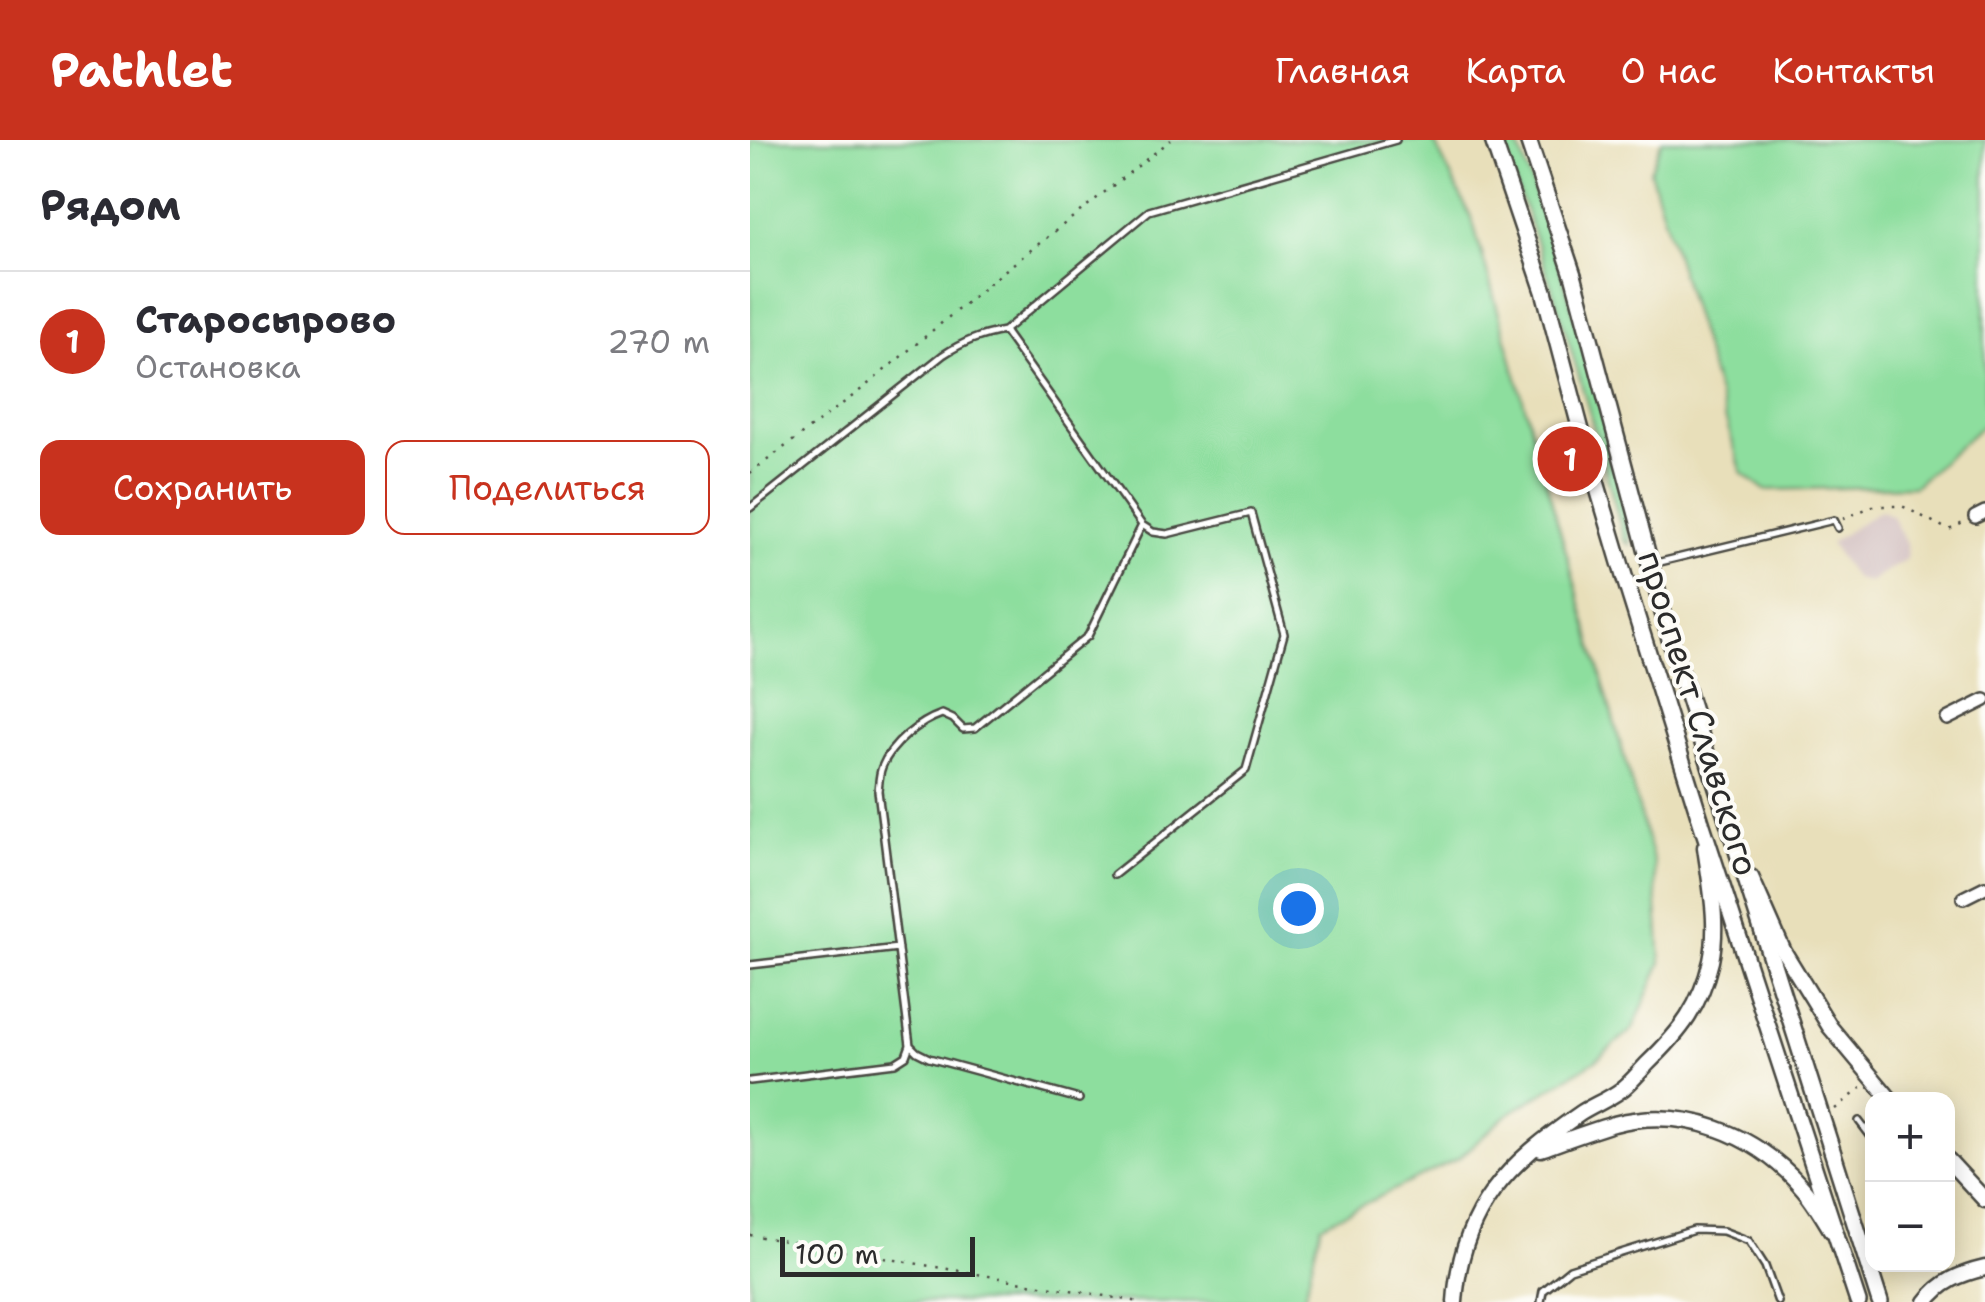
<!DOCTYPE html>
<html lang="ru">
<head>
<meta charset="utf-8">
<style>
  body { margin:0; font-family:"Shantell Sans",sans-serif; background:#f7f7f7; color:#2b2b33 }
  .controls { position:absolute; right:30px; bottom:30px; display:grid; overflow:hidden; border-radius:20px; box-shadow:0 5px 25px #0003 }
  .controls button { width:90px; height:90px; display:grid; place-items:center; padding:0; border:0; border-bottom:2px solid #e1e1e2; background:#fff; color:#2b2b33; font:50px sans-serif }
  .scale { position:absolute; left:30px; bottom:25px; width:195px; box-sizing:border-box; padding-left:10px; border:5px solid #2b2b2b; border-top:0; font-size:28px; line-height:35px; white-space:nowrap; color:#2b2b2b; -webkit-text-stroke:8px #fdfcf7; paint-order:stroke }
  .you { position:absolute; left:548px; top:768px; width:35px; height:35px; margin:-25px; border:8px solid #fff; border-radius:50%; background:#1a73e8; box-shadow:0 0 0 15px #1a73e833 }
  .badge { display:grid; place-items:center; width:65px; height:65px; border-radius:50%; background:#c8321e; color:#fff; font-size:32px; font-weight:700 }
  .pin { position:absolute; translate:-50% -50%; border:5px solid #fff; box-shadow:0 2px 10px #0006 }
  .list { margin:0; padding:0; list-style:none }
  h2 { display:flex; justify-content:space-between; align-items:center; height:130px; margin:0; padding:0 40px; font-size:42px }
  h2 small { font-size:32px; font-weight:400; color:#7c7c81 }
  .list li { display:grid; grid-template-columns:65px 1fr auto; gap:30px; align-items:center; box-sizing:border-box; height:140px; padding:0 40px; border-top:2px solid #e1e1e2 }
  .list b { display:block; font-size:38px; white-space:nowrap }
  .list p { margin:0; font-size:32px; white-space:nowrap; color:#7c7c81 }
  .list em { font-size:32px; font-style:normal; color:#7c7c81 }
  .actions { display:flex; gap:20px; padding:30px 40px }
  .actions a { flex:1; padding:22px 0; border:2px solid #c8321e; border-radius:20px; text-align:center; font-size:35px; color:#c8321e }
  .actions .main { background:#c8321e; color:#fff }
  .map { position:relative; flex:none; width:1235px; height:1162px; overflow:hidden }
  header { display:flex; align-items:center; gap:60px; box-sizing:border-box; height:140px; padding:0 50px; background:#c8321e; color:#fff }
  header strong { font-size:48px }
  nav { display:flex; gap:55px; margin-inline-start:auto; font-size:35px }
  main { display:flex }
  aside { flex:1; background:#fff }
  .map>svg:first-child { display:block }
</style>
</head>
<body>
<header>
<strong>Pathlet</strong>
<nav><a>Главная</a><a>Карта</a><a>О нас</a><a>Контакты</a></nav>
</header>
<main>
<aside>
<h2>Рядом<small></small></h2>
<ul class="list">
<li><span class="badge">1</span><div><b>Старосырово</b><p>Остановка</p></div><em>270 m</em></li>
</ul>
<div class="actions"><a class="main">Сохранить</a><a>Поделиться</a></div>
</aside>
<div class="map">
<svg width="1235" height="1162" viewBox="0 0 1235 1162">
  <rect width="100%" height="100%" fill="#fdfcf7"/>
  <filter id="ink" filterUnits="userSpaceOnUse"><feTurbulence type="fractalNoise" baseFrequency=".01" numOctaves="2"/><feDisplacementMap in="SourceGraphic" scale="20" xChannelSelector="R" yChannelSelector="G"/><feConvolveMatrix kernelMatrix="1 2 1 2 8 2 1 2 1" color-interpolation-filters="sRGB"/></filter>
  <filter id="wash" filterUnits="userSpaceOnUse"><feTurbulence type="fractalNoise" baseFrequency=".0048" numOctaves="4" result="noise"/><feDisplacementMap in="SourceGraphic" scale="40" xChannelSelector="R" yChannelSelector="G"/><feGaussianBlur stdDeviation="2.25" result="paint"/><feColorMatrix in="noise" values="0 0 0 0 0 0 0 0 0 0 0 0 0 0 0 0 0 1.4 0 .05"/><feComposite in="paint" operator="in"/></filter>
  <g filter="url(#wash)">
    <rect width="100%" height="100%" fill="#e8dfba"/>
    <!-- industrial -->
    <path fill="#d2bfc0" d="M 1130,370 L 1142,376 L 1157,406 L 1156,419 L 1120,442 L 1105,439 L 1080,403 Z"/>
    <!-- green -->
    <path fill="#8dde9e" stroke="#5c8464" stroke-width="2.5" d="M 0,0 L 683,0 L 722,79 L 904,723 L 911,823 L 883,889 L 846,920 L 757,975 L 709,1018 L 571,1085 L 553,1162 L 0,1162 Z
      M 749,0 L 766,0 C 798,84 824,169 847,256 C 861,304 877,355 880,405 L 874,400 C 839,265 800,130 749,0 Z
      M 912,0 L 1235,0 L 1235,283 L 1164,346 L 1015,350 L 992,333 L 900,31 Z"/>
  </g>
  <g filter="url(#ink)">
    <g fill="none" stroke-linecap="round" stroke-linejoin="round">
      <defs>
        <path id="service" d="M 0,368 L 193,215 C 213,202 230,195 254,191 L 399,71 L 646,0
          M 902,424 L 1084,380 L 1088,388
          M 364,735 L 496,630 L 534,494 L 501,373 L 417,394 L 403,392 L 392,385
          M 0,825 L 148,808
          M 160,905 L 167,912 L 179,918 L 329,959
          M 0,941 L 145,923 L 156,916 L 160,905 L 128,651 C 129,643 129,634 132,627 C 141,604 169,582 192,574 L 203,579 L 213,589 L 225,588 L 338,496 L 392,385 L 254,191
          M 1109,981 L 1122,998
          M 791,1162 L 793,1151 L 820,1129 L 944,1090 L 973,1091 L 999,1101 L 1015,1126 L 1028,1162"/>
        <path id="minor" d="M 1225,377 L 1235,372
          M 1197,579 L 1235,560
          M 1213,758 L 1235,747"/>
        <path id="tertiary" d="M 1001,737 L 1034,812 L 1080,887 L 1140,959
          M 791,1009 C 816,1000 840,991 864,984 C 934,966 1004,993 1051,1046 C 1063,1059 1072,1075 1081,1090
          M 1198,1020 L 1235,1060
          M 705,1162 C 711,1069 758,1023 831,973 C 844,965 859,959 871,950 C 881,943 889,932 898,923 C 931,891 950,867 961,821 C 969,783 960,744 955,707
          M 1176,1162 C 1192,1141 1210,1134 1235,1128"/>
        <path id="secondary" d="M 743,0 L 794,151 L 833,298 L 874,436 L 952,685 L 1108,1162
          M 778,0 L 824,138 L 920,499 L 1130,1162"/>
      </defs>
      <!-- service casing -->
      <use href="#service" stroke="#474640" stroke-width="10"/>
      <!-- minor casing -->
      <use href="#minor" stroke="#474640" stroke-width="16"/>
      <!-- tertiary casing -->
      <use href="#tertiary" stroke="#474640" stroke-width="19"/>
      <!-- secondary casing -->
      <use href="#secondary" stroke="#474640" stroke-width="20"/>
      <!-- path -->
      <path stroke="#474640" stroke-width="2.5" stroke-dasharray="2.5 8" stroke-linecap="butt" d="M 0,333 L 112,249 L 253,132 L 421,0
        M 1093,379 L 1123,366 L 1152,366 L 1199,390 L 1215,382
        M 1085,969 L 1114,946
        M 0,1095 L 390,1162"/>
      <!-- service -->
      <use href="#service" stroke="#fff" stroke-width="5"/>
      <!-- minor -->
      <use href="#minor" stroke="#fff" stroke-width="11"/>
      <!-- tertiary -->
      <use href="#tertiary" stroke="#fff" stroke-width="14"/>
      <!-- secondary -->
      <use href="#secondary" stroke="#fff" stroke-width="15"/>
    </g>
  </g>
  <g text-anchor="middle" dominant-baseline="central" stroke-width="8" stroke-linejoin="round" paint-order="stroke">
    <!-- street labels -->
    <g font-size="35" fill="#2b2b2b" stroke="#fdfcf7">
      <text transform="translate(949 573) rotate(73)">проспект Славского</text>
    </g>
  </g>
</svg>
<div class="controls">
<button>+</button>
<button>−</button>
</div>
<div class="scale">100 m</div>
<div class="you"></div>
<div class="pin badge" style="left:820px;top:319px">1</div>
</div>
</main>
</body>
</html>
